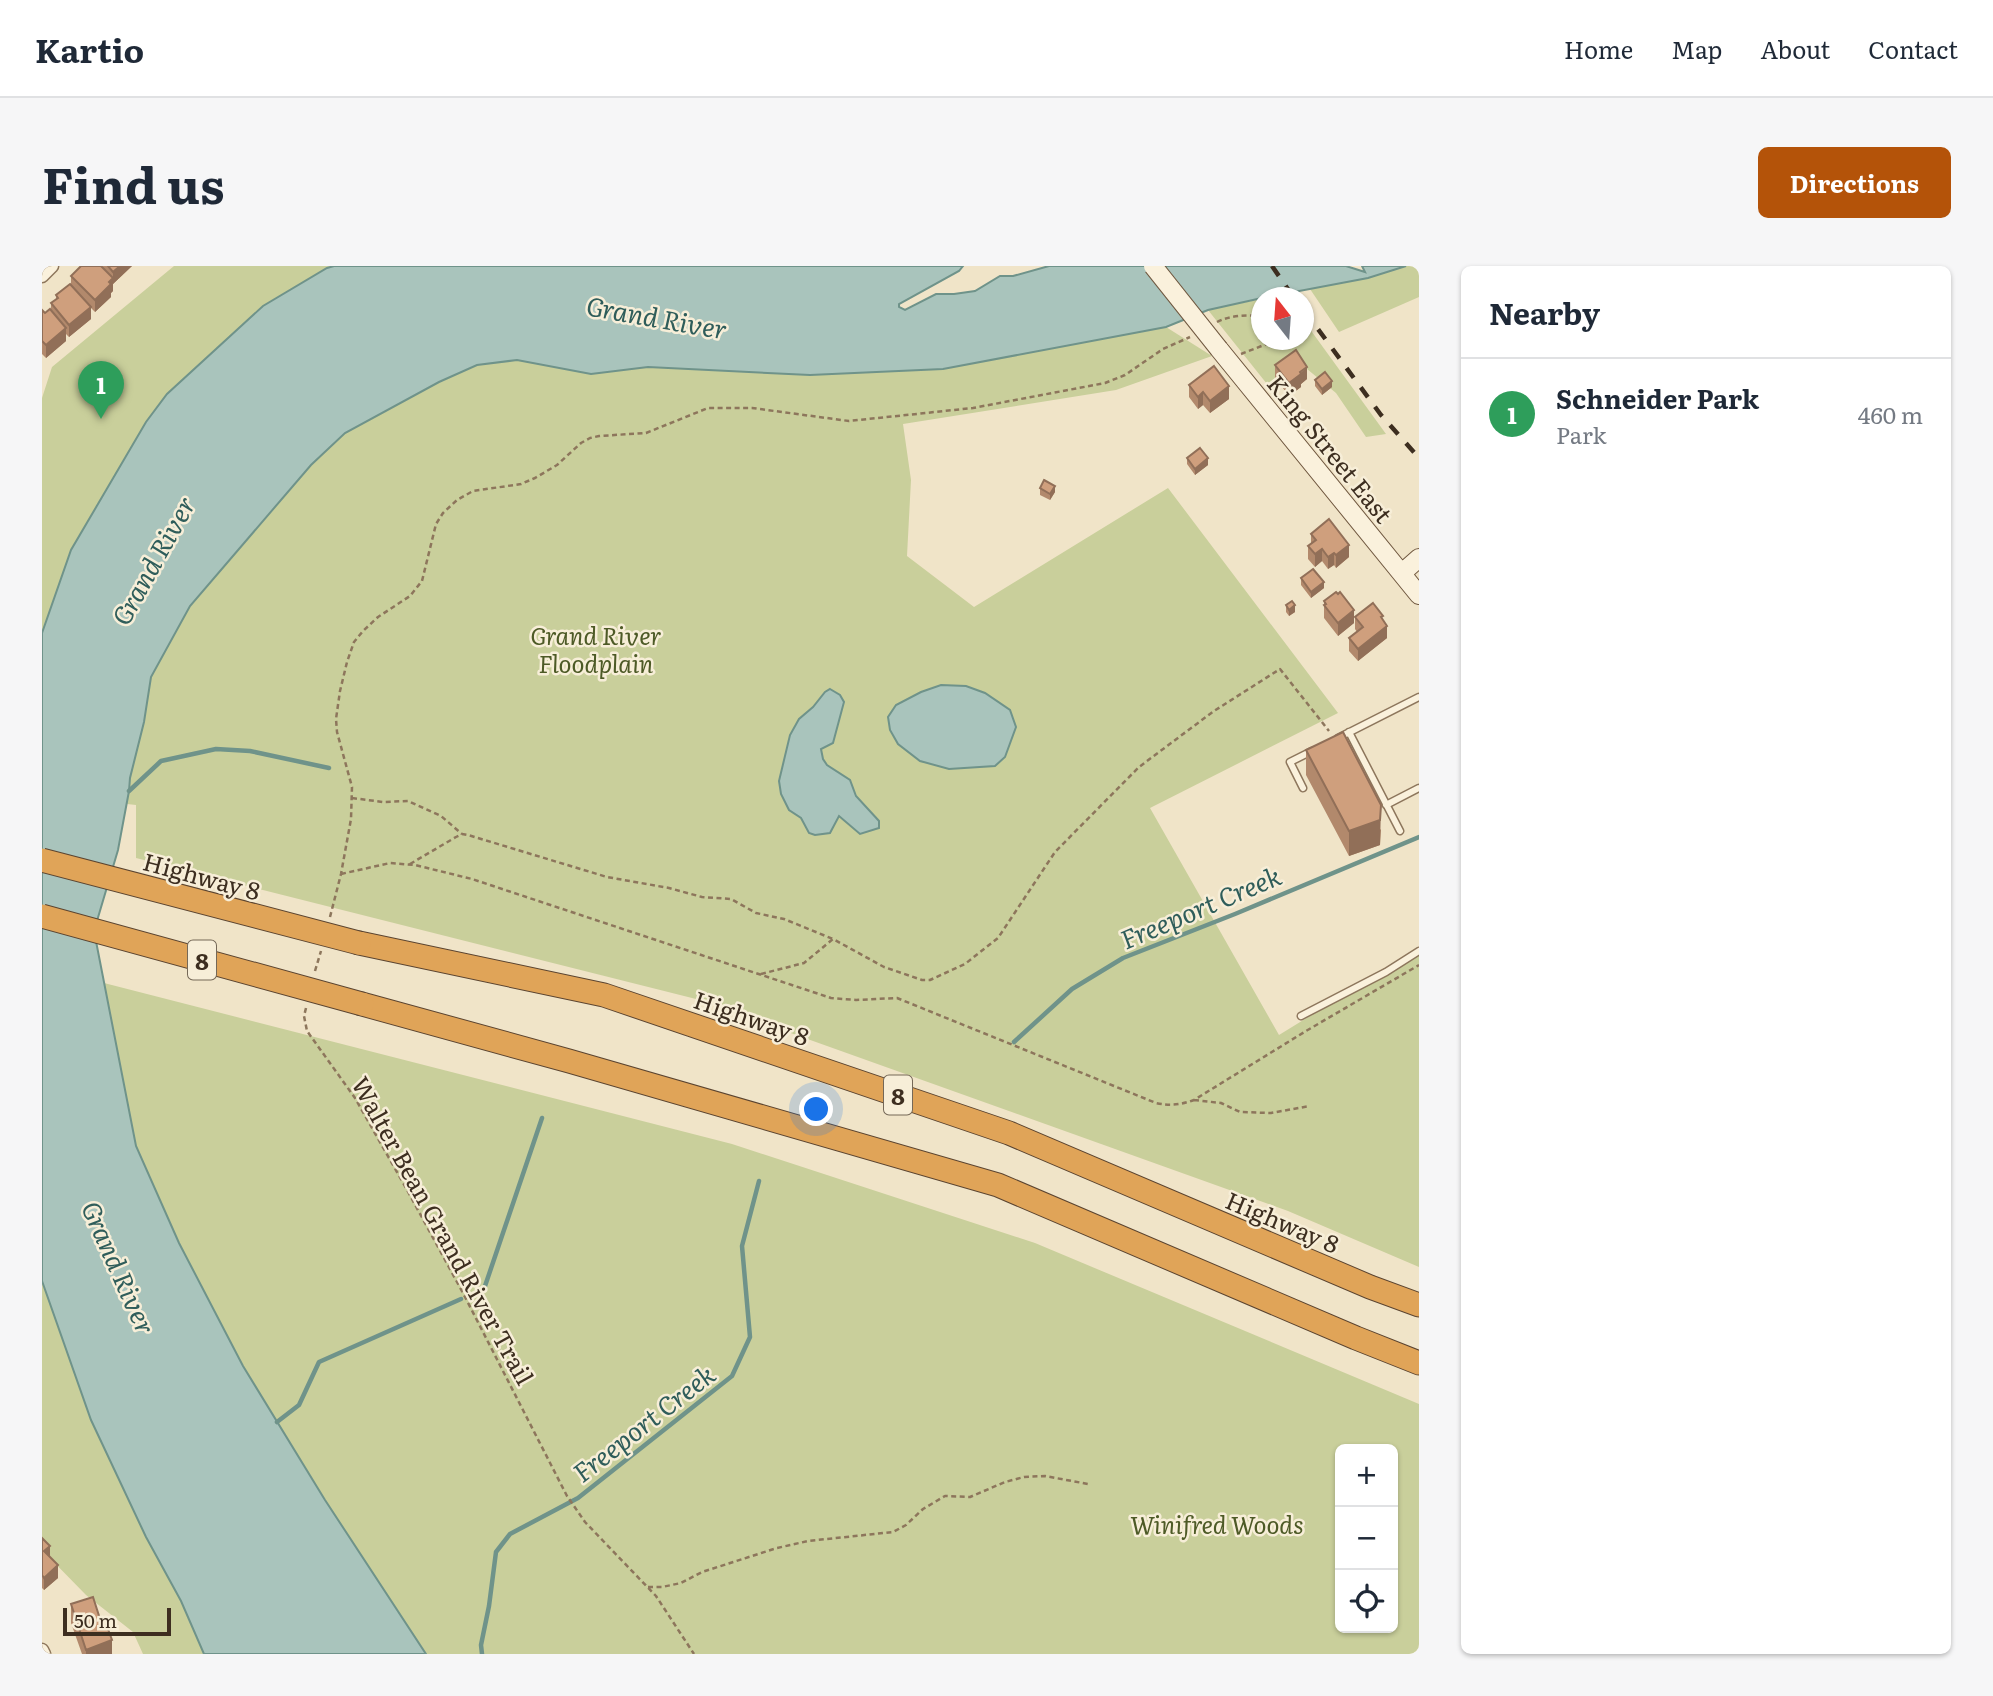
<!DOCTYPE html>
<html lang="en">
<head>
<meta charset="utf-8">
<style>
  body { margin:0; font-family:Literata,serif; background:#f6f6f7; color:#1f2937 }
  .controls { position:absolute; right:21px; bottom:21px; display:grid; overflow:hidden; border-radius:10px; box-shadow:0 2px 5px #0004 }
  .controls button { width:63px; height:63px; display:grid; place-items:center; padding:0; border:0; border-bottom:2px solid #e0e1e3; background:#fff; color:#1f2937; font:35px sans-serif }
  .compass { position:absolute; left:1209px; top:21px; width:63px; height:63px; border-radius:50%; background:#fff; box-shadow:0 2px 5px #0004; rotate:343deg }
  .scale { position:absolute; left:21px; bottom:18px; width:108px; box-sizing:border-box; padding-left:7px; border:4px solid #3d2e20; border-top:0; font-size:19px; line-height:24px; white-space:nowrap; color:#3d2e20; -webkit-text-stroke:5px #f7eed8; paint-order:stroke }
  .you { position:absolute; left:775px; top:844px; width:24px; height:24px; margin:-18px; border:5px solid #fff; border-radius:50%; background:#1a73e8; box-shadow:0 0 0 10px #1a73e833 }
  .badge { display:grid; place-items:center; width:46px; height:46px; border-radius:50%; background:#b45309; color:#fff; font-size:23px; font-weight:700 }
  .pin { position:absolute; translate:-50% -58px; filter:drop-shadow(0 2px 4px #0008) }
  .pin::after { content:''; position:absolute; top:37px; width:24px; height:21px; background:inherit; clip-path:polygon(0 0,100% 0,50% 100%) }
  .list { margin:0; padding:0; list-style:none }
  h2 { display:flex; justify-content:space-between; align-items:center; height:91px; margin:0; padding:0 28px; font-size:30px }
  h2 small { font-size:23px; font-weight:400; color:#747a83 }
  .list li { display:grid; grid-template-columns:46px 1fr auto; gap:21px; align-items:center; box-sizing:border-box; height:112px; padding:0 28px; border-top:2px solid #e0e1e3 }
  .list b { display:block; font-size:26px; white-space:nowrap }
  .list p { margin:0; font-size:23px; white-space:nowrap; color:#747a83 }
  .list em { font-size:23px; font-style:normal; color:#747a83 }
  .icon { flex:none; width:38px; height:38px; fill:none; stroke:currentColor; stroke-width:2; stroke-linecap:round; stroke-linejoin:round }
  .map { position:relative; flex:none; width:1377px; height:1388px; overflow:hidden; border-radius:10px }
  header { display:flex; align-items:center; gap:42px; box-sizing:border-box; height:98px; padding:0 35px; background:#fff; border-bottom:2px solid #e0e1e3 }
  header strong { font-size:33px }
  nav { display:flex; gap:38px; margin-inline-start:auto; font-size:24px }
  .intro { display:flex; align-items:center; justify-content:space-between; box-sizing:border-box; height:168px; padding:0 42px }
  h1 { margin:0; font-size:49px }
  .button { padding:18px 32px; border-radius:10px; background:#b45309; color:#fff; font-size:24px; font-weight:700 }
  main { display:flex; gap:42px; padding:0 42px }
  aside { flex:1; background:#fff; border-radius:10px; box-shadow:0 2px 5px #0004 }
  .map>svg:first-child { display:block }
</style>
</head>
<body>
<header>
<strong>Kartio</strong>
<nav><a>Home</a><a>Map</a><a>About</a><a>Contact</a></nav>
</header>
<div class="intro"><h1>Find us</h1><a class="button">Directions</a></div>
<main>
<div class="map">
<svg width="1377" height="1388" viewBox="0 0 1377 1388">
  <rect width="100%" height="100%" fill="#f0e4c8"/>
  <!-- green -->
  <path fill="#c9cf9b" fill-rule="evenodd" d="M 132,0 L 292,0 L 285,2 L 221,40 L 21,306 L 0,367 L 0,132 L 10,101 Z
    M 1357,0 L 1377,0 L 1377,31 L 1297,66 L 1268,23 Z
    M 1219,33 L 1220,74 L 1262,74 L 1262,55 L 1344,168 L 1324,171 L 1294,127 L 1259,98 L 1225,118 L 1166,44 Z
    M 1124,61 L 1170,90 L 1074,124 L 861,158 L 869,214 L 865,290 L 932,341 L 1126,222 L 1296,447 L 1108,542 L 1237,769 L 1377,683 L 1377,1001 L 1246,945 L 654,733 L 94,592 L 94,539 L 85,538 L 88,512 L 102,456 L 109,411 L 148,340 L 269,199 L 303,167 L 397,116 L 435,99 L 474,94 L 549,108 L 606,101 L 768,109 L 1061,72 ZM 899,419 L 953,500 L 906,503 L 854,439 L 879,426 ZM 811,522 L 814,530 L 837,555 L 798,551 Z
    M 62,717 L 690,878 L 993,977 L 1377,1138 L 1377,1388 L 384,1388 L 283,1234 L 201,1100 L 137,977 L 94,880 ZM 1298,1183 L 1351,1183 L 1351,1362 L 1298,1362 Z
    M 0,1015 L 49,1154 L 139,1335 L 162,1388 L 101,1388 L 91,1366 L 44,1329 L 0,1284 Z"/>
  <!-- water -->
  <path fill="#a9c4bc" stroke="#6f938a" stroke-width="2" d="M 292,0 L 921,0 L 917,5 L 857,38 L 857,41 L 863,44 L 894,28 L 912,28 L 933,25 L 958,10 L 971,10 L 1007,0 L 1304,0 L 1323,6 L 1320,0 L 1364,0 L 1326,12 L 1220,32 L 1166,44 L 1124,61 L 901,103 L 768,109 L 606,101 L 549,108 L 475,94 L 435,99 L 397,116 L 303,167 L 269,199 L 148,340 L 109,411 L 102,456 L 88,512 L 87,525 L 76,584 L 52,665 L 94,880 L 137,977 L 201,1100 L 283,1234 L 384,1388 L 162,1388 L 139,1335 L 104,1271 L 49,1154 L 0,1015 L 0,367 L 29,284 L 104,156 L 125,128 L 221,40 L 285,2 Z
    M 899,419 L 924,420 L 943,427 L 968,444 L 974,461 L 963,491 L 953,500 L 907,503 L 878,495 L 856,478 L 848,464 L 846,451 L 854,439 L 879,426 Z
    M 788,423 L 798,429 L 802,436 L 791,477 L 779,483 L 781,493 L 785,499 L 808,514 L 814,530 L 837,555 L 837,562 L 818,568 L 797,550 L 788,567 L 773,569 L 767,567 L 759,552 L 747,544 L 739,528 L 737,515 L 748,469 L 757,453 L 771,441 L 783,426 Z"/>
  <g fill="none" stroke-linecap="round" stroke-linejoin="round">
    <!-- stream -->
    <path stroke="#6f938a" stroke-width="4.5" d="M 87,525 L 119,495 L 174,483 L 208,485 L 287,502
      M 972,776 L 1030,723 L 1081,692 L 1193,648 L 1377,571
      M 433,1027 L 442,1023 L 500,852
      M 235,1156 L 257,1139 L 277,1096 L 419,1033
      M 440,1388 L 439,1379 L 447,1340 L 454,1286 L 468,1268 L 536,1232 L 690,1110 L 708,1071 L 700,980 L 717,915"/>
    <defs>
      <path id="lane" d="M 1307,466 L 1358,565
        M 1296,472 L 1377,431
        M 1261,522 L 1248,496 L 1270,485
        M 1344,539 L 1377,522
        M 1259,750 L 1344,706 L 1377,685"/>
      <path id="street" d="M 0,10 L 10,0
        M 0,1384 L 2,1388"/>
      <path id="secondary" d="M 1177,83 L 1377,329
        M 1360,307 L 1377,292"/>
      <path id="highway" d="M 317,677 L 562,729 L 967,867 L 1328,1021 L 1377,1039
        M 320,738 L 527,795 L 956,919 L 1314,1072 L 1377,1097"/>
    </defs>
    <!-- lane casing -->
    <use href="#lane" stroke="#8d765c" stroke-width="9"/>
    <!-- street casing -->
    <use href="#street" stroke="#8d765c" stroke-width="15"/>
    <!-- secondary casing -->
    <use href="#secondary" stroke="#6f573f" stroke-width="20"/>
    <!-- highway casing -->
    <use href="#highway" stroke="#5b4430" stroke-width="25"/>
    <!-- path -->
    <path stroke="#8d765c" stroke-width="2.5" stroke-dasharray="5 3.5" stroke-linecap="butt" d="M 1175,56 C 1189,49 1204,49 1220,50
      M 1199,88 L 1235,74
      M 310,532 L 341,536 L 366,535 L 399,550 L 420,568
      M 368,598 L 414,571 L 420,568 L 426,569 L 565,611 L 627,622 L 660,631 L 689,633 L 714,647 L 742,653 L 791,673
      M 299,608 L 348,597 L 373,599 L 430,613 L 789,732 L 814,734 L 855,732 L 1114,837 C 1128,840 1138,839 1152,834 L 1264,765 L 1377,699
      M 288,651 L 299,608 L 309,553 L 310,521 L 295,466 L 294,453 L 298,425 L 305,396 L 312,376 L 321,365 L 336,351 L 368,330 L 380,315 L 394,258 L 401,247 L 415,234 L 431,225 L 479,218 L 493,212 L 515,199 L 539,177 L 548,172 L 557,170 L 604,167 L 666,142 L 710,142 L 807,155 L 931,142 L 1063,117 L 1083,109 L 1121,83 L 1148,71
      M 273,705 L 279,685
      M 719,708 L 762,697 L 791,673 L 842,701 L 880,714 L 888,714 L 923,698 L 956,672 L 1013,586 L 1097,501 L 1172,445 L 1238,403 L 1287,465
      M 264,742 L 262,750 L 265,765 L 313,832 L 364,922 L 421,1027 L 525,1230 L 543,1256 L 614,1330 L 652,1388
      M 1152,834 L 1179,837 L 1198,846 L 1229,847 L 1268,840
      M 606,1321 L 620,1321 L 639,1317 L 660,1306 L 735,1282 L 766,1275 L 851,1266 L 864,1259 L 881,1243 L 903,1230 L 928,1231 L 963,1216 L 982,1211 L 1003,1210 L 1046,1218"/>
    <!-- lane -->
    <use href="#lane" stroke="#faf1dc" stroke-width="6"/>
    <!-- street -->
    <use href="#street" stroke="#faf1dc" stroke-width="12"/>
    <!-- secondary -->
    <use href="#secondary" stroke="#faf1dc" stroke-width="18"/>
    <!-- highway -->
    <use href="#highway" stroke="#e0a458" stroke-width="23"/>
    <!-- rail -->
    <path stroke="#3d2e20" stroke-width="4.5" stroke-dasharray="12 12" stroke-linecap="butt" d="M 1230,0 L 1252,32
      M 1262,44 L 1339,149 L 1377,192"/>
    <defs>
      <path id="secondary-bridge" d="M 1111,0 L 1177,83"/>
      <path id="highway-bridge" d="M 0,594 L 317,677
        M 0,650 L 320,738"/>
    </defs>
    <!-- secondary-bridge casing -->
    <use href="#secondary-bridge" stroke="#6f573f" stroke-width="20" stroke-linecap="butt"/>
    <!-- highway-bridge casing -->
    <use href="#highway-bridge" stroke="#5b4430" stroke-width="25" stroke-linecap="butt"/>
    <!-- secondary-bridge -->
    <use href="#secondary-bridge" stroke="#faf1dc" stroke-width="18"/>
    <!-- highway-bridge -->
    <use href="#highway-bridge" stroke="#e0a458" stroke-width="23"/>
  </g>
  <!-- wall -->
  <path fill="#b2896c" d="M 39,0 L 90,0 L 71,18 L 71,25 L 69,27 L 69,31 L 53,46 L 49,42 L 49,53 L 27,71 L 24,68 L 24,75 L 4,92 L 0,88 L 0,44 L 3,47 L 9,44 L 9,37 L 14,34 L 14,29 L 29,19 L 29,10 Z
    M 1233,99 L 1265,113 L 1259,118 L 1259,121 L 1247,130 L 1233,112 Z
    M 1273,114 L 1290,121 L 1280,129 L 1273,120 Z
    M 1147,119 L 1187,133 L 1168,147 L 1161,139 L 1156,143 L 1147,131 Z
    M 1145,192 L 1166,199 L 1153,209 L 1145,198 Z
    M 998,222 L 1013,226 L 1008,234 L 998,229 Z
    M 1269,268 L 1307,291 L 1294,302 L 1292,299 L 1286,303 L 1280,295 L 1273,301 L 1266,293 L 1266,280 L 1269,278 Z
    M 1259,312 L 1282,322 L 1269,332 L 1259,319 Z
    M 1282,335 L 1312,357 L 1296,370 L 1282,352 Z
    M 1244,339 L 1253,346 L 1247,350 L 1244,346 Z
    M 1313,351 L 1341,354 L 1345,372 L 1316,395 L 1307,385 L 1307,372 L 1315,366 L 1313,363 Z
    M 1264,484 L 1339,564 L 1338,579 L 1307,590 L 1264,509 Z
    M 0,1272 L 16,1312 L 2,1324 L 0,1322 Z
    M 29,1338 L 70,1388 L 40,1388 L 29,1357 Z"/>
  <!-- shaded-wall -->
  <path fill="#916f58" d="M 78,0 L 90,0 L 71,18 L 71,6 Z
    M 71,12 L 71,25 L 69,27 L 69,31 L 53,46 L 53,34 Z
    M 49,41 L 49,53 L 27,71 L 27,59 Z
    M 24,62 L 24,75 L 4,92 L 4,79 Z
    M 1265,101 L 1265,113 L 1259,118 L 1259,121 L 1247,130 L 1247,117 Z
    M 1290,115 L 1290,121 L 1280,129 L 1280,123 Z
    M 1187,120 L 1187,133 L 1168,147 L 1168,135 Z
    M 1161,126 L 1161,139 L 1156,143 L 1156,131 Z
    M 1166,192 L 1166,199 L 1153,209 L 1153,203 Z
    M 1013,220 L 1013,226 L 1008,234 L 1008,228 Z
    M 1307,279 L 1307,291 L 1294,302 L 1294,289 Z
    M 1280,283 L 1280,295 L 1273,301 L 1273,288 Z
    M 1292,287 L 1292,299 L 1286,303 L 1286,291 Z
    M 1282,316 L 1282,322 L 1269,332 L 1269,326 Z
    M 1253,339 L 1253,346 L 1247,350 L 1247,344 Z
    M 1312,344 L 1312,357 L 1296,370 L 1296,357 Z
    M 1345,360 L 1345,372 L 1316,395 L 1316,383 Z
    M 1339,539 L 1338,579 L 1307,590 L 1307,565 Z
    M 8,1280 L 8,1293 L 2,1285 Z
    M 16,1299 L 16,1312 L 2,1324 L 2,1312 Z
    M 70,1374 L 70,1388 L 44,1388 L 44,1384 Z"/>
  <!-- building -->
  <path fill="#cf9f7d" stroke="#916f58" stroke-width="2" d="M 39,0 L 59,0 L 71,12 L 67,16 L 69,18 L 53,34 L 29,10 Z
    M 66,0 L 78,0 L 71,6 Z
    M 28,18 L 49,41 L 27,59 L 9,37 L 16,32 L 14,29 Z
    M 8,43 L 24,62 L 4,79 L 0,75 L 0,44 L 3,47 Z
    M 1254,84 L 1265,101 L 1258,106 L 1259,108 L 1247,117 L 1233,99 Z
    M 1172,100 L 1187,120 L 1168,135 L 1161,126 L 1156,131 L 1147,119 Z
    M 1283,106 L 1290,115 L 1280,123 L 1273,114 Z
    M 1158,182 L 1166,192 L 1153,203 L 1145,192 Z
    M 1002,214 L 1013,220 L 1008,228 L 998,222 Z
    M 1287,253 L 1307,279 L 1294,289 L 1292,287 L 1286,291 L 1280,283 L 1273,288 L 1266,280 L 1274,274 L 1269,268 Z
    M 1271,303 L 1282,316 L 1269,326 L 1259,312 Z
    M 1294,326 L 1296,328 L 1298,326 L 1312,344 L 1296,357 L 1282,339 L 1284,338 L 1282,335 Z
    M 1250,335 L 1253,339 L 1247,344 L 1244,339 Z
    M 1331,337 L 1341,350 L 1339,351 L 1345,360 L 1316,383 L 1307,372 L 1321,361 L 1313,351 Z
    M 1301,466 L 1339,539 L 1338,554 L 1307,565 L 1264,484 Z
    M 0,1272 L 8,1280 L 2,1285 L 16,1299 L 2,1312 L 0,1309 Z
    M 51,1331 L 59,1356 L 63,1355 L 70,1374 L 44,1384 L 29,1338 Z"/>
  <g text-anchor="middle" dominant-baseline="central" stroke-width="5" stroke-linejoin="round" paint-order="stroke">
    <!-- shield labels -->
    <g fill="#f7eed8" stroke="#756857" stroke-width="2">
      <rect x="146" y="674.5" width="28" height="39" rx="5"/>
      <rect x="842" y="809.5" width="28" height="39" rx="5"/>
    </g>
    <g font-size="23" font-weight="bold" fill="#3d2e20">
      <text x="160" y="694">8</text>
      <text x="856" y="829">8</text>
    </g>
    <!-- street labels -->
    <g font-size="24" fill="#3d2e20" stroke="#f7eed8">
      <text transform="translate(1289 182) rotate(51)">King Street East</text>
      <text transform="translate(160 609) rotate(15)">Highway 8</text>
      <text transform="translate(710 751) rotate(19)">Highway 8</text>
      <text transform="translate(1241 955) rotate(23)">Highway 8</text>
      <text transform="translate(402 964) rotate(61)">Walter Bean Grand River Trail</text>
    </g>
    <!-- park labels -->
    <g font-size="24" font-style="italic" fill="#4d5a26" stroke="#f7eed8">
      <text x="554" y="368">Grand River<tspan x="554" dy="28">Floodplain</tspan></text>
      <text x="1175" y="1257">Winifred Woods</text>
    </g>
    <!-- water labels -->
    <g font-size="26" font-style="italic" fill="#2f5d5a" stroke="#f7eed8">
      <text transform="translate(615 50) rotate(10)">Grand River</text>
      <text transform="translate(110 294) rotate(-61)">Grand River</text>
      <text transform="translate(1158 640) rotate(-23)">Freeport Creek</text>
      <text transform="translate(78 1001) rotate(66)">Grand River</text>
      <text transform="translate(601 1156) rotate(-38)">Freeport Creek</text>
    </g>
  </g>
</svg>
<div class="controls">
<button>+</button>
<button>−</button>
<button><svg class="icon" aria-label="locate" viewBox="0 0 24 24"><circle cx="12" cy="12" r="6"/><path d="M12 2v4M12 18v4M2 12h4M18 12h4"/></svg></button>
</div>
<svg class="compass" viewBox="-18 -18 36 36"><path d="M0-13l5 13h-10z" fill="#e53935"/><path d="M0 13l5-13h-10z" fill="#747a83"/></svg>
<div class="scale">50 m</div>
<div class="you"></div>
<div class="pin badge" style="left:59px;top:153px;background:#2e9e5b">1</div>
</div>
<aside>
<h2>Nearby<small></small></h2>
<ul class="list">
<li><span class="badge" style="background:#2e9e5b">1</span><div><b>Schneider Park</b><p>Park</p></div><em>460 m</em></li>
</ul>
</aside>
</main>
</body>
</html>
